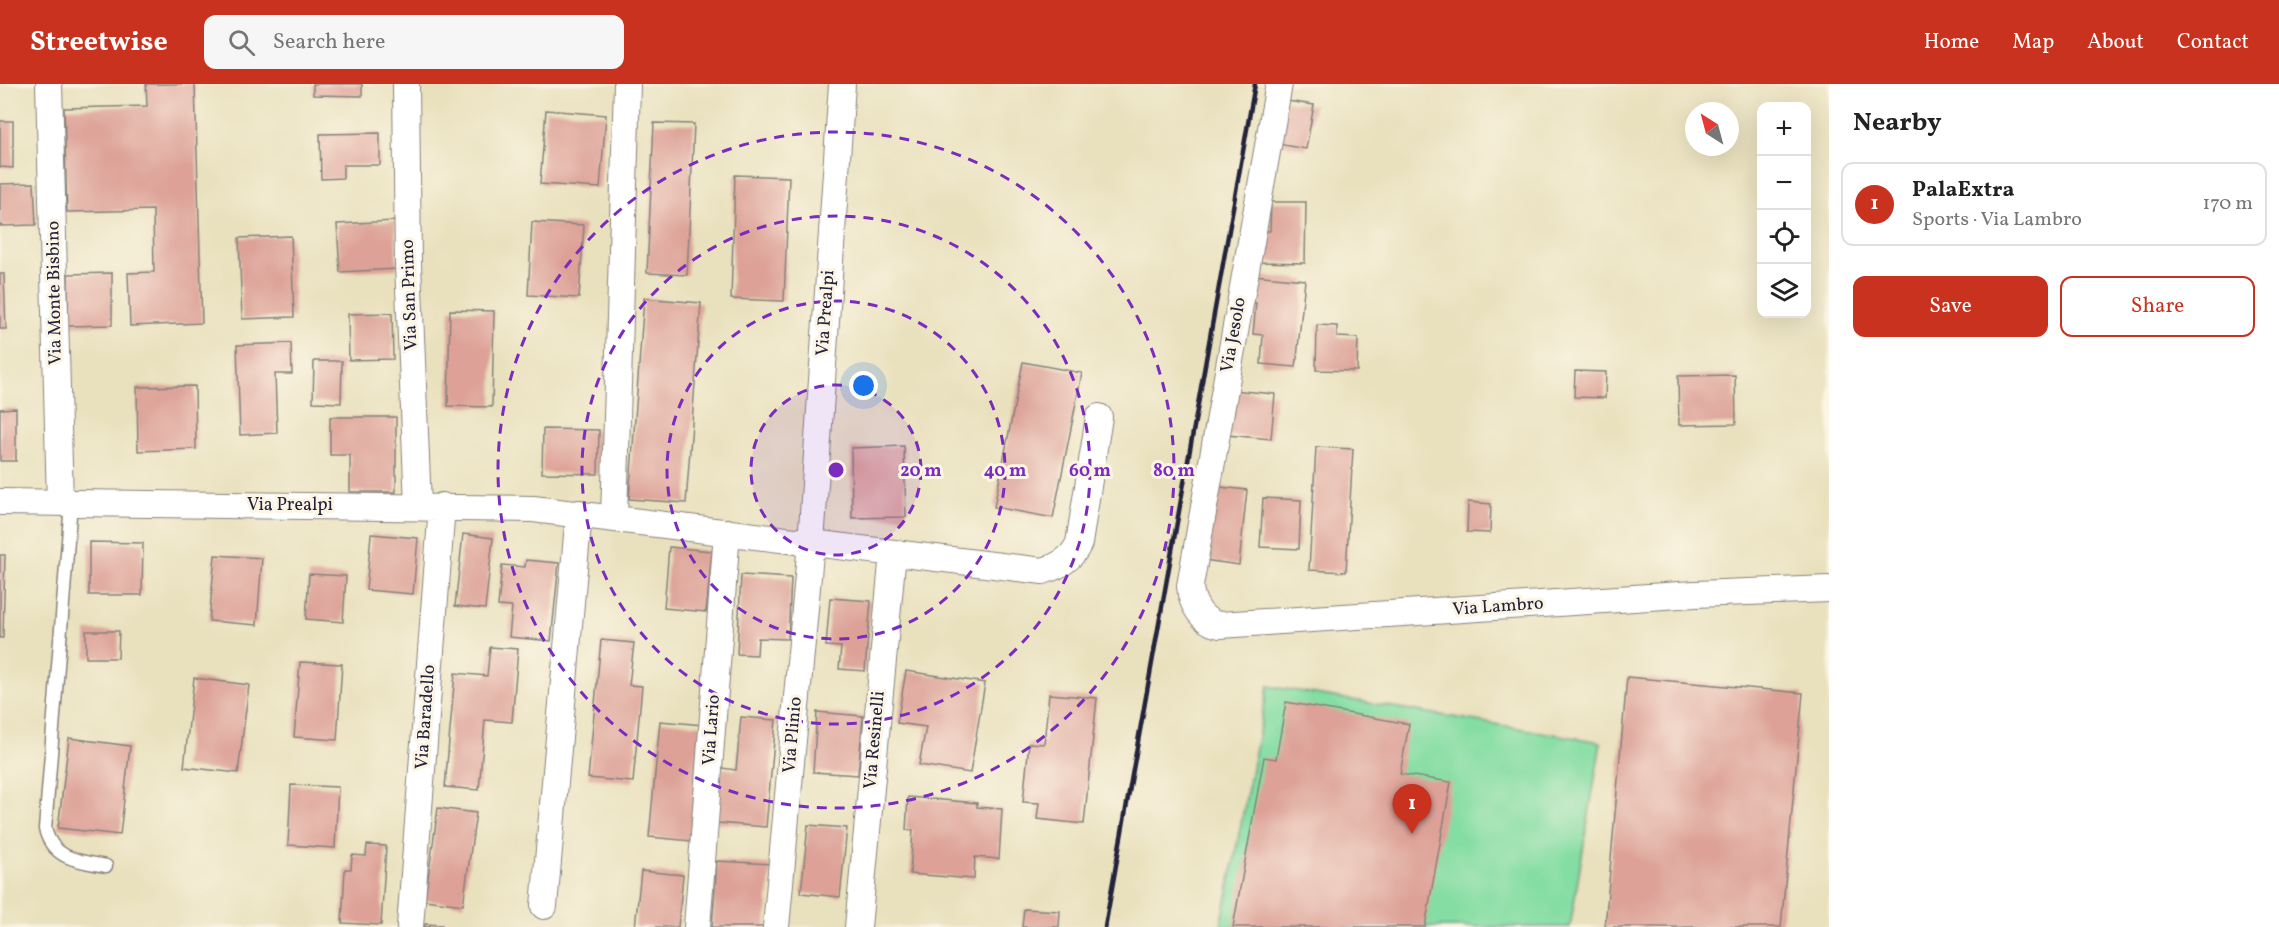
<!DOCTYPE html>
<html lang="en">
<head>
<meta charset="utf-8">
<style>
  body { margin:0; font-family:Vollkorn,serif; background:#f6f6f6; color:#222 }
  .controls { position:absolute; right:18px; top:18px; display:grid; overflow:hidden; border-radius:12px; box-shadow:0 6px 24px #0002 }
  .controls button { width:54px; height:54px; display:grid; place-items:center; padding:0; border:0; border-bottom:2px solid #e0e0e0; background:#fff; color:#222; font:30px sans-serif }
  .compass { position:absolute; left:1685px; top:18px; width:54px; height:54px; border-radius:50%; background:#fff; box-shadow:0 6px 24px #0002; rotate:324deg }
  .you { position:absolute; left:864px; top:302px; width:21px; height:21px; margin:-15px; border:4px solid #fff; border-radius:50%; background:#1a73e8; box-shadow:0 0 0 9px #1a73e833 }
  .badge { display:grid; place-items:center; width:39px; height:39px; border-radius:50%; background:#c8321e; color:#fff; font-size:20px; font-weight:700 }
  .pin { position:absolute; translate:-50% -50px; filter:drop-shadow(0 2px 3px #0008) }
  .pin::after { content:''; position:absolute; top:32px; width:21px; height:18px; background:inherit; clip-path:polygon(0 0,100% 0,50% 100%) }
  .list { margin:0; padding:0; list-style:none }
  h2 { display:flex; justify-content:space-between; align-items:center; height:78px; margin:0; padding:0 24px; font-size:26px }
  h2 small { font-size:20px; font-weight:400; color:#767676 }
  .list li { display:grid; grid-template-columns:39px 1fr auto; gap:18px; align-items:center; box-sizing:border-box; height:84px; margin:0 12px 12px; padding:0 12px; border:2px solid #e0e0e0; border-radius:12px }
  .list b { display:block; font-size:22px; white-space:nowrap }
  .list p { margin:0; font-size:20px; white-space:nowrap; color:#767676 }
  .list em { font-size:20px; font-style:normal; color:#767676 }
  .actions { display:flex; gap:12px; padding:18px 24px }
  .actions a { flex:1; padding:14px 0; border:2px solid #c8321e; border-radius:12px; text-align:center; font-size:21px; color:#c8321e }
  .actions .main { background:#c8321e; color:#fff }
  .icon { flex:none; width:33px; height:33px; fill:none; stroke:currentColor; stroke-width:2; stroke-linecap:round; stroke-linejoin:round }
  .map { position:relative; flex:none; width:1829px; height:843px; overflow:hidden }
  header { display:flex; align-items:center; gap:36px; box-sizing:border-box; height:84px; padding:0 30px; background:#c8321e; color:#fff }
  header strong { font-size:28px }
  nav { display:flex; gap:33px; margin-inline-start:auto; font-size:21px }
  .search { width:420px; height:54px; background:#f6f6f6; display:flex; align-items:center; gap:15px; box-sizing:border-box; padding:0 21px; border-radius:12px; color:#767676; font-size:22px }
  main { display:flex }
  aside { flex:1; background:#fff }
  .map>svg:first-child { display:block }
</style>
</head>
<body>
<header>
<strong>Streetwise</strong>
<div class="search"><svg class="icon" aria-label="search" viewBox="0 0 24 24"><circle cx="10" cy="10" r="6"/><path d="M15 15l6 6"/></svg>Search here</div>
<nav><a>Home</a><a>Map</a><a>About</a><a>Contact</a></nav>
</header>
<main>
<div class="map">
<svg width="1829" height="843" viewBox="0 0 1829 843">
  <rect width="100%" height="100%" fill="#fcf5e5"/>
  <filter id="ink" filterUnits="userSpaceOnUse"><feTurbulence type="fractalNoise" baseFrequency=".0167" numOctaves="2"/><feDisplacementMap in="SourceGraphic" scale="12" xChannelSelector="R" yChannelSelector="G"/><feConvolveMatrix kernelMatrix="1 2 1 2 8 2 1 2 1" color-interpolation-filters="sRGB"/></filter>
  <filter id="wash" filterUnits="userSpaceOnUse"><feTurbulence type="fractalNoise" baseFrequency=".008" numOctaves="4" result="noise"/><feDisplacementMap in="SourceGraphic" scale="24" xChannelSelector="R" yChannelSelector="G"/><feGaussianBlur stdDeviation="1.35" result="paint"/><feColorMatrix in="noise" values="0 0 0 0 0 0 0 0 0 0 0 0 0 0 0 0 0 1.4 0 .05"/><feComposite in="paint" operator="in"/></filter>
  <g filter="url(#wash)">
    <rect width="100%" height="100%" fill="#e9e1be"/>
    <!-- green -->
    <path fill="#84dda3" stroke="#53806f" stroke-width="1.5" d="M 1268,602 L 1601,658 L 1570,843 L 1221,843 Z"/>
    <g id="blocks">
      <!-- building -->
      <path fill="#dda197" d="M 146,0 L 195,0 L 202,239 L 130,242 L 128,189 L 154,188 L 153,126 L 67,128 L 64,24 L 147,22 Z
        M 313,0 L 362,0 L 362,12 L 313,11 Z
        M 1280,16 L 1314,21 L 1306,65 L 1272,59 Z
        M 546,26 L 606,31 L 600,104 L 540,100 Z
        M 0,37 L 13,37 L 13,84 L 0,83 Z
        M 654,39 L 694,40 L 687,191 L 647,189 Z
        M 380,49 L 380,81 L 343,81 L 343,94 L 321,95 L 320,50 Z
        M 735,91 L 789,93 L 784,217 L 731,215 Z
        M 34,99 L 36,141 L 0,142 L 0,100 Z
        M 1271,118 L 1306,118 L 1305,179 L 1257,178 L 1257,147 L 1270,147 Z
        M 395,137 L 397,185 L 340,188 L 337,140 Z
        M 532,138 L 584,141 L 579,214 L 528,211 Z
        M 291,152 L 294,233 L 242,235 L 239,154 Z
        M 112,189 L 112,241 L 68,242 L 68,190 Z
        M 0,190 L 4,190 L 6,245 L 0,245 Z
        M 1253,191 L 1305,196 L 1296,283 L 1261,280 L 1263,251 L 1253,250 L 1256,219 L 1250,219 Z
        M 644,214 L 701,219 L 686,419 L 629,415 Z
        M 450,226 L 494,227 L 492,323 L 448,322 Z
        M 392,229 L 393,275 L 349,276 L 348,230 Z
        M 1317,241 L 1337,242 L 1337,253 L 1358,254 L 1357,287 L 1316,286 Z
        M 291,259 L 292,290 L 275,290 L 277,349 L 240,351 L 237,261 Z
        M 314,277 L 342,277 L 341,319 L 313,318 Z
        M 1023,278 L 1082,289 L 1053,434 L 994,423 Z
        M 1575,287 L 1606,288 L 1605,314 L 1574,313 Z
        M 1735,291 L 1736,340 L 1679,341 L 1678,292 Z
        M 195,302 L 196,365 L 138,367 L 137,303 Z
        M 1231,306 L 1275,310 L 1271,355 L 1227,351 Z
        M 16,324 L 16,377 L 0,377 L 0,325 Z
        M 330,333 L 396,333 L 396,408 L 350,408 L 350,371 L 330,371 Z
        M 543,345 L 599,346 L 598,390 L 542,389 Z
        M 904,362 L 906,433 L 852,434 L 851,364 Z
        M 1316,363 L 1353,365 L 1346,488 L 1309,486 Z
        M 1212,402 L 1247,406 L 1239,481 L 1204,476 Z
        M 1263,414 L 1301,416 L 1299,465 L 1260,463 Z
        M 1468,418 L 1491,420 L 1490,449 L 1467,448 Z
        M 371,450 L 418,454 L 413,510 L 366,506 Z
        M 463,450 L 493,454 L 485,525 L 455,522 Z
        M 89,458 L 143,459 L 142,511 L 89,511 Z
        M 669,463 L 712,467 L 706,528 L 664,524 Z
        M 0,471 L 5,471 L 3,554 L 0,554 Z
        M 215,471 L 262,474 L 257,541 L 209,537 Z
        M 526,476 L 559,479 L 551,557 L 509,553 L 512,523 L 498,522 L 502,481 L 525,483 Z
        M 309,490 L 346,492 L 343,538 L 306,535 Z
        M 741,491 L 791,494 L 788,555 L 758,554 L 757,571 L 737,570 Z
        M 830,514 L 871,517 L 865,587 L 839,585 L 841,563 L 826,562 Z
        M 86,547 L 119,547 L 118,574 L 86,574 Z
        M 601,556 L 634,559 L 629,601 L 642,602 L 633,698 L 588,694 Z
        M 490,563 L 518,565 L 512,638 L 485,636 L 479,706 L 445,703 L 455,589 L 487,592 Z
        M 300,578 L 342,580 L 337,656 L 294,653 Z
        M 906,587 L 985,599 L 970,689 L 919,681 L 926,643 L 897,639 Z
        M 1627,593 L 1803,609 L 1781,843 L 1605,843 Z
        M 194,594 L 249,601 L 238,689 L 184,683 Z
        M 1049,610 L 1097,614 L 1084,740 L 1037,735 L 1039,719 L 1023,718 L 1029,659 L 1044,660 Z
        M 1286,618 L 1409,640 L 1400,690 L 1451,698 L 1425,843 L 1233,843 L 1264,673 L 1276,675 Z
        M 817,628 L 863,632 L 858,691 L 813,688 Z
        M 741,633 L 776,636 L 766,743 L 717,739 L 722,684 L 736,686 Z
        M 660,637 L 703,641 L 692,757 L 649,753 Z
        M 69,654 L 130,662 L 120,751 L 58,744 Z
        M 291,701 L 338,703 L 335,764 L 288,761 Z
        M 908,713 L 977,719 L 977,723 L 1002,725 L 999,775 L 975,773 L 974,795 L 910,790 L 913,746 L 906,746 Z
        M 438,724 L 476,729 L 463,821 L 425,816 Z
        M 808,741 L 847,744 L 840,813 L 801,809 Z
        M 367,761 L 386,762 L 381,841 L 342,839 L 345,785 L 351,785 L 352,771 L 366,772 Z
        M 717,777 L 771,780 L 766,843 L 712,843 Z
        M 641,787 L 683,791 L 678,843 L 635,843 Z
        M 1024,825 L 1060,827 L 1059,843 L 1022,843 Z
        M 425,840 L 442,841 L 442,843 L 425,843 Z"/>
    </g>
  </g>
  <g filter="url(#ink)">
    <use href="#blocks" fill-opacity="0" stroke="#86827c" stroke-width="1.5"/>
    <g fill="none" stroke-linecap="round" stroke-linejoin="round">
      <defs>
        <path id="service" d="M 71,419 L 45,745 C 53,776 79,777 106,782"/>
        <path id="minor" d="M 49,0 L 60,419
          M 406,0 L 408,180 L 418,422
          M 1279,0 L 1190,502 C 1191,520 1202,538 1220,541 L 1695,510 L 1829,505
          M 0,418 L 533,425 L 1043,487 C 1059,482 1072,475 1079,459 L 1099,333
          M 614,434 L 627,0
          M 544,822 L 579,429
          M 410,843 L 442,422
          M 697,843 L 727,448
          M 776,843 L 811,459 L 842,0
          M 858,843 L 893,469"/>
      </defs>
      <!-- service casing -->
      <use href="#service" stroke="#86827c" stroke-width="15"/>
      <!-- minor casing -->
      <use href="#minor" stroke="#86827c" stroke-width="28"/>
      <!-- service -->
      <use href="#service" stroke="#fff" stroke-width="12"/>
      <!-- minor -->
      <use href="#minor" stroke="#fff" stroke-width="26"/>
      <!-- rail -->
      <path stroke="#22223b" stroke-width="4.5" d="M 1105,843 L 1255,0"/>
    </g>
  </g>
  <!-- distance rings -->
  <circle cx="836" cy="386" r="85" fill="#7b2cbf" fill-opacity=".12"/>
  <g fill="none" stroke="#7b2cbf" stroke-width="3" stroke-dasharray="10 8">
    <circle cx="836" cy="386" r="85"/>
    <circle cx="836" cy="386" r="169"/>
    <circle cx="836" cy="386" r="254"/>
    <circle cx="836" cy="386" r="338"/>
  </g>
  <g text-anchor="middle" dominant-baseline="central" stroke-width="6" stroke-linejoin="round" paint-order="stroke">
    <!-- street labels -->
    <g font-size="18" fill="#22223b" stroke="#fcf5e5">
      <text transform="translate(55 209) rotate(-91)">Via Monte Bisbino</text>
      <text transform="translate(410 211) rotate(-92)">Via San Primo</text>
      <text transform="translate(826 229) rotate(-86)">Via Prealpi</text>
      <text transform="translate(1234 251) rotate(-80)">Via Jesolo</text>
      <text x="290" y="421">Via Prealpi</text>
      <text transform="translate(1498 523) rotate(-4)">Via Lambro</text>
      <text transform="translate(426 633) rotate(-86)">Via Baradello</text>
      <text transform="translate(712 646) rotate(-86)">Via Lario</text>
      <text transform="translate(793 651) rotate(-85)">Via Plinio</text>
      <text transform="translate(875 656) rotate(-85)">Via Resinelli</text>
    </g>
  </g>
  <circle cx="836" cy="386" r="9" fill="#7b2cbf" stroke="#fcf5e5" stroke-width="3"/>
  <g font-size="18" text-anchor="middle" font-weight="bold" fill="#7b2cbf" stroke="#fcf5e5" stroke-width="6" stroke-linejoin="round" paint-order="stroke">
    <text x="921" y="392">20 m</text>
    <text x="1005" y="392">40 m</text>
    <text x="1090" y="392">60 m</text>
    <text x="1174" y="392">80 m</text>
  </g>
</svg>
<div class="controls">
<button>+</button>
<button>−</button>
<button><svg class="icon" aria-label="locate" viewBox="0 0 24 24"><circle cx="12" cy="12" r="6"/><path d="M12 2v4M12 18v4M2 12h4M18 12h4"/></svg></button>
<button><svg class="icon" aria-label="layers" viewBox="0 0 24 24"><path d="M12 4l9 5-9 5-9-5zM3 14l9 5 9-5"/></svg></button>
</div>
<svg class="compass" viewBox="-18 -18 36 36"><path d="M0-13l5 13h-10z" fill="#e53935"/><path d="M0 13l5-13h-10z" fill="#767676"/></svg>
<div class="you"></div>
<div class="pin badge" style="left:1412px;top:750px">1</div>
</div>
<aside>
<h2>Nearby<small></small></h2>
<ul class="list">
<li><span class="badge">1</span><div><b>PalaExtra</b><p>Sports · Via Lambro</p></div><em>170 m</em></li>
</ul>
<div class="actions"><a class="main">Save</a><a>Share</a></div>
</aside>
</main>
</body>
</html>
